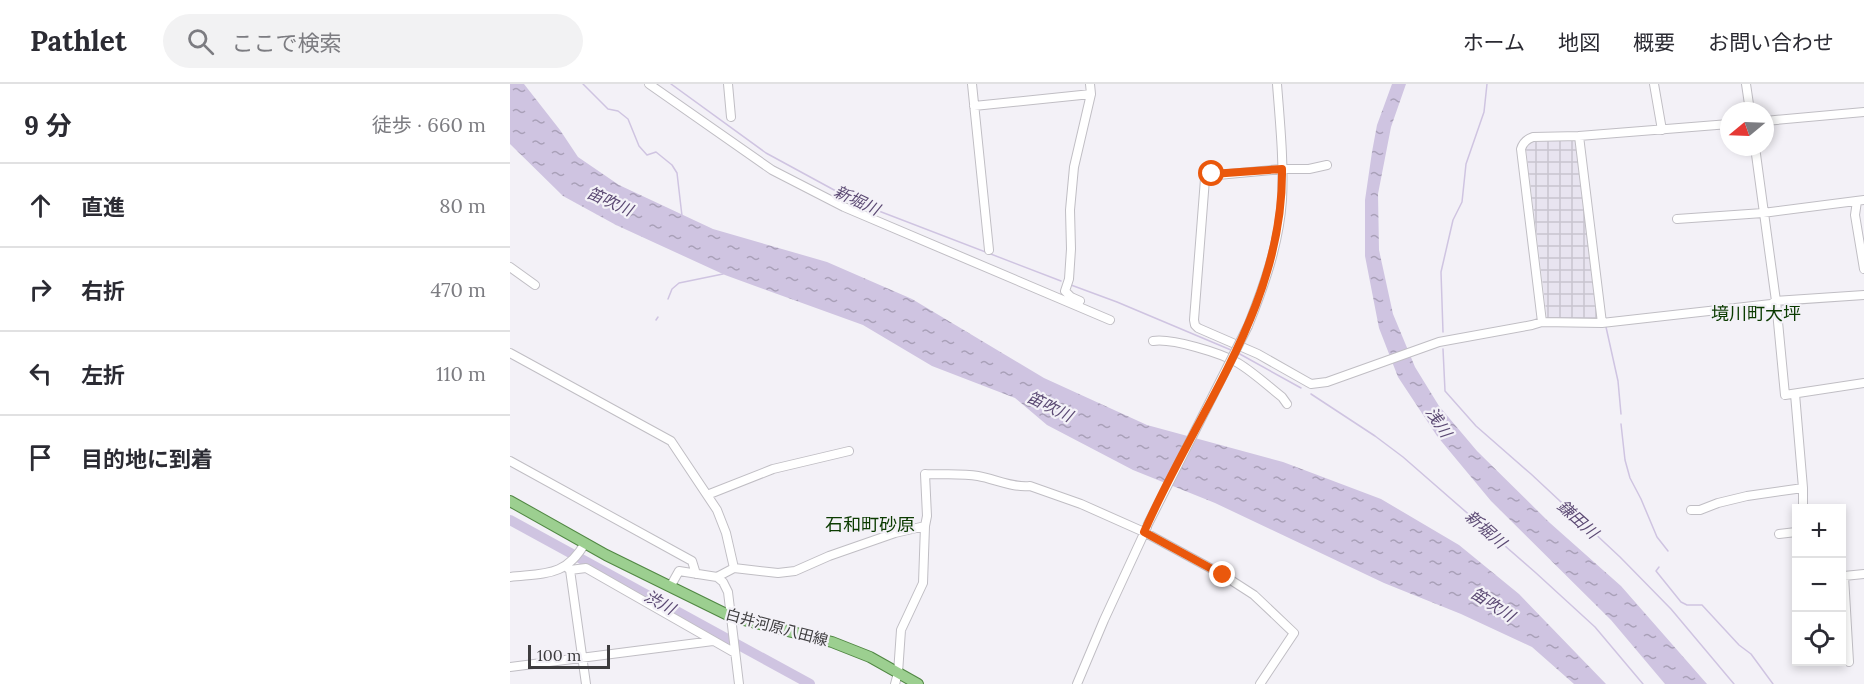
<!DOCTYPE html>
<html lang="ja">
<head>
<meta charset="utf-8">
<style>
  body { margin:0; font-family:Lora,"Noto Sans JP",serif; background:#f2f2f3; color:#2b2b33 }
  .controls { position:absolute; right:18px; bottom:18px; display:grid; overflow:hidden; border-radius:0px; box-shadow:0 3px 9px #0003 }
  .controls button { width:54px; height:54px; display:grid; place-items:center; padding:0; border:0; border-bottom:2px solid #e1e1e2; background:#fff; color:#2b2b33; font:30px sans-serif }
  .compass { position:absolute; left:1210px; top:18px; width:54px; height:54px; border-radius:50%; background:#fff; box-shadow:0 3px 9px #0003; rotate:251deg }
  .scale { position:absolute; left:18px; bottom:15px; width:82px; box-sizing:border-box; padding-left:6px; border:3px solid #3d3c3e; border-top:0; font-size:16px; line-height:21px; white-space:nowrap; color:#3d3c3e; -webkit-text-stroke:4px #f3f1f7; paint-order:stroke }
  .stop { position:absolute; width:18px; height:18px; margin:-14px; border:4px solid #ea580c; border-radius:50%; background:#fff }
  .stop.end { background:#ea580c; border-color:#fff; box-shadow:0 2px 6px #0008 }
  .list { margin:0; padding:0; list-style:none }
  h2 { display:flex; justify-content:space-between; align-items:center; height:78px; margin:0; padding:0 24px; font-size:26px }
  h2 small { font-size:20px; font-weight:400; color:#7c7c81 }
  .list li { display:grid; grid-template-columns:39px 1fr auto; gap:18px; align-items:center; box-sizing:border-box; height:84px; padding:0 24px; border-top:2px solid #e1e1e2 }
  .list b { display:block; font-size:22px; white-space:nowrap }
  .list em { font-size:20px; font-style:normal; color:#7c7c81 }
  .icon { flex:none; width:33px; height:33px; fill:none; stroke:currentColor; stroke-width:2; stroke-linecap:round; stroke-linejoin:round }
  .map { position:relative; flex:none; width:1354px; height:600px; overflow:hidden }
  header { display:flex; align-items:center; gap:36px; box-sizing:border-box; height:84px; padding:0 30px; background:#fff; border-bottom:2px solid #e1e1e2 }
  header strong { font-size:28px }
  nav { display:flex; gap:33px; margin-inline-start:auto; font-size:21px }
  .search { width:420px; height:54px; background:#f2f2f3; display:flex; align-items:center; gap:15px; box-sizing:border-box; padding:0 21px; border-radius:33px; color:#7c7c81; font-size:22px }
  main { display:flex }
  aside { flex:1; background:#fff }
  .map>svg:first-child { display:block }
</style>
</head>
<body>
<header>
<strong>Pathlet</strong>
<div class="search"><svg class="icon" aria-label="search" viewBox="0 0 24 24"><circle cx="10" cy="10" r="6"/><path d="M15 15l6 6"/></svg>ここで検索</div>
<nav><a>ホーム</a><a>地図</a><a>概要</a><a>お問い合わせ</a></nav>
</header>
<main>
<aside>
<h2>9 分<small>徒歩 · 660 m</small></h2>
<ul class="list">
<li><svg class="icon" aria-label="ahead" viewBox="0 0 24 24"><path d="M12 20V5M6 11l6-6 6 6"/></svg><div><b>直進</b></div><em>80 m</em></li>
<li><svg class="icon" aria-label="right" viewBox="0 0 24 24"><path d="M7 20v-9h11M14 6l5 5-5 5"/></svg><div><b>右折</b></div><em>470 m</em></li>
<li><svg class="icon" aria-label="left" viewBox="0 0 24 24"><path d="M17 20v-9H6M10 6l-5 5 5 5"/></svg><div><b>左折</b></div><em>110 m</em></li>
<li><svg class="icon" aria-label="arrive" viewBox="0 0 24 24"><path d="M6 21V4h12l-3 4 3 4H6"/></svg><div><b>目的地に到着</b></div></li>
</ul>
</aside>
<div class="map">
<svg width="1354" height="600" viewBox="0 0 1354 600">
  <defs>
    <pattern id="industrial-grid" width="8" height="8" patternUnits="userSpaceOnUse" patternTransform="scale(1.5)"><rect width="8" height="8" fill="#e8e4f0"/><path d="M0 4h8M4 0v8" fill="none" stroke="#c8c4cf"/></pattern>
    <pattern id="water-ripples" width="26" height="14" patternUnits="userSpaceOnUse" patternTransform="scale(1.5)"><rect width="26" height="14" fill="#cfc4e1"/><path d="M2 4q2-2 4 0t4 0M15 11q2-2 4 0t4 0" fill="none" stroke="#a9a0b8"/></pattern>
  </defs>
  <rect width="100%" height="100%" fill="#f3f1f7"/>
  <!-- industrial -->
  <path fill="url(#industrial-grid)" d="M 1067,56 L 1087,234 L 1037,235 L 1016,65 L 1021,58 Z"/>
  <!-- water -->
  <path fill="url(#water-ripples)" d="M 0,0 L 14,0 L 50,46 L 68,73 L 109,101 L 203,145 L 317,178 L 402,215 L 534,294 L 637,341 L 773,378 L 871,415 L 949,461 L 1009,510 L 1096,600 L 1064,600 L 1022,563 L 951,530 L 874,499 L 705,419 L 623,386 L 537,341 L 505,314 L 422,282 L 353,241 L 215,191 L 106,141 L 53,112 L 0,60 Z
    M 882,0 L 896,0 L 881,43 L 868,110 L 869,166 L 883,230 L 905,283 L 929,322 L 967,367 L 1040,439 L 1111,502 L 1197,600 L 1155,600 L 1101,536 L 981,417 L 927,352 L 888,293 L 869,244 L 855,172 L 855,116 L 862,68 L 867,41 Z"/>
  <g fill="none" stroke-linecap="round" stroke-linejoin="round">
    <!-- stream -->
    <path stroke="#cfc4e1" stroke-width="1.5" d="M 73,0 L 98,25 L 108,27 L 118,35 L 129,62 L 137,71 L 146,68 L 162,81 L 167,89 L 172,132
      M 161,0 L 256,69 L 348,119 L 551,197
      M 561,201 L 607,218 L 721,266
      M 158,215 L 162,205 L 169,199 L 213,190
      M 146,236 L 148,233
      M 1096,243 L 1108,297 L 1111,330
      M 933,248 L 931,188 L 943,136 L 952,118 L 956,80 L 974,28 L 977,0
      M 933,265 L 935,307 L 966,342 L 1021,390 L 1110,473 L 1161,525 L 1224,600
      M 728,269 L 791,304
      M 801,310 L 865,352 L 893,373 L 1026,489 L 1085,543 L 1133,600
      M 1111,340 L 1115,376 L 1120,394 L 1131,415 L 1147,453 L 1158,467
      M 1149,483 L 1146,487 L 1171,518 L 1177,521 L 1192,521 L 1229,561 L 1241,570 L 1263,600"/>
    <!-- river -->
    <path stroke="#cfc4e1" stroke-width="10" d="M 0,436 L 300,600"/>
    <defs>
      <path id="minor" d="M 139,0 L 262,86 L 334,123 L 600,236
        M 218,0 L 221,33
        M 462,0 L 479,166
        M 1144,0 L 1152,46
        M 1236,0 L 1240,27
        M 464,22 L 581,10
        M 1255,37 L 1354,28
        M 1069,52 L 1092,239
        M 1245,63 L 1266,217 L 1275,311 L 1354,299
        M 817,81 L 799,85 L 772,85 L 697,92 L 695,95 L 684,236 L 685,241 L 688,244 L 748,270 L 801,300 L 817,298 L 929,258 L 1022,241 L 1032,238 L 1011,65 C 1013,58 1017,55 1023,53 L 1069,52 L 1219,40
        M 1347,117 L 1345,131 L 1354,185
        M 1167,135 L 1253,129 L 1354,116
        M 0,183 L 25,201
        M 570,217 L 561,213 L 555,207 L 559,195 L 561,165 L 560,126 L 564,83 L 581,10 L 580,0
        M 1032,238 L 1092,239 L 1261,220 L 1266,217 L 1354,211
        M 738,242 C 754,202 769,160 772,116 C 774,78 770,39 767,0
        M 643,257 C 662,254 711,269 728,279 C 743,288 758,302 772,313 L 777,320
        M 0,269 L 161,357 L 207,426 L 216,449 L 224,484
        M 1285,310 L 1293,404 L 1293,424
        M 0,377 L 182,477 L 186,490
        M 197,411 L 263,385 L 339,367
        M 1181,426 L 1190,426 L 1208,419 L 1237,412 L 1293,404
        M 1269,450 L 1286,448
        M 55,482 L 60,486 L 76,600
        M 60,486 L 76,484 L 225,569
        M 0,493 C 34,489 56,493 75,459
        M 207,493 L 224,484 L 268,489 L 285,487 L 319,472 L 385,449 L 415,442
        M 160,503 L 169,487 L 207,493 L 213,498 L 218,508 L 229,600
        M 1339,578 L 1334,492 L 1354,490
        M 0,583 L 203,557
        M 385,600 L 388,589 L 391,546 L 413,499 L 415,442 L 417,432 L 415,390 C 433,391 451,389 468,392 C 485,395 503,404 520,402 L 571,420 L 634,448 L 713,491 L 744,511 L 784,549 L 750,600
        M 567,600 L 594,536 L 637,443"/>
      <path id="major" d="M 0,417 L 96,471 L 222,533 L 322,558 L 360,573 L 408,600"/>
    </defs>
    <!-- minor casing -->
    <use href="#minor" stroke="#c0bec4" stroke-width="10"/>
    <!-- major casing -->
    <use href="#major" stroke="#508743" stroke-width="12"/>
    <!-- minor -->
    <use href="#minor" stroke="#fff" stroke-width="8"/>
    <!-- major -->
    <use href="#major" stroke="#9ccf90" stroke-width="10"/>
    <defs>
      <path id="minor-bridge" d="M 637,442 L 738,242"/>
    </defs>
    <!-- minor-bridge casing -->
    <use href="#minor-bridge" stroke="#c0bec4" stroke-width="10" stroke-linecap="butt"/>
    <!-- minor-bridge -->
    <use href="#minor-bridge" stroke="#fff" stroke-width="8"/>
  </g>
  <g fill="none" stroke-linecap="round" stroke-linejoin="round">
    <!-- route -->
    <path stroke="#ea580c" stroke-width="8" d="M 702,90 L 772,85 C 774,222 686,328 634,448 L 713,491"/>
  </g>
  <g text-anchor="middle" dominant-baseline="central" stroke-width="4.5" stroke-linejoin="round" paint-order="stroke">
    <!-- street labels -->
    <g font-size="15" fill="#3d3c3e" stroke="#f3f1f7">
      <text transform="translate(267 543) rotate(15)">白井河原八田線</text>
    </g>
    <!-- water labels -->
    <g font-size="16" font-style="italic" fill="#5b4973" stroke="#f3f1f7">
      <text transform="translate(347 116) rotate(25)">新堀川</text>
      <text transform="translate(100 117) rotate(24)">笛吹川</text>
      <text transform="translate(540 322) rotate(26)">笛吹川</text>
      <text transform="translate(929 338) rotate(57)">浅川</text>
      <text transform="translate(1068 435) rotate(42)">鎌田川</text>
      <text transform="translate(976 445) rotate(41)">新堀川</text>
      <text transform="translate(150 518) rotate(29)">渋川</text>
      <text transform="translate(983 520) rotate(33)">笛吹川</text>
    </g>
    <!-- quarter labels -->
    <g font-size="18" fill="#0b3b00" stroke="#f3f1f7">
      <text x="1246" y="229">境川町大坪</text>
      <text x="360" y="440">石和町砂原</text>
    </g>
  </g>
</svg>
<div class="controls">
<button>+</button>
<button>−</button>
<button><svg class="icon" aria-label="locate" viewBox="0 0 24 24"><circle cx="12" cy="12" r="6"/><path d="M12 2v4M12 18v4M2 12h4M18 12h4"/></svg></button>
</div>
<svg class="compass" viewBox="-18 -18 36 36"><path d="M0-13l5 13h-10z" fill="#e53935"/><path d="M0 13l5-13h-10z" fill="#7c7c81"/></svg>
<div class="scale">100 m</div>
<div class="stop" style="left:702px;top:90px"></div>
<div class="stop end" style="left:713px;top:491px"></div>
</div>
</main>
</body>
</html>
